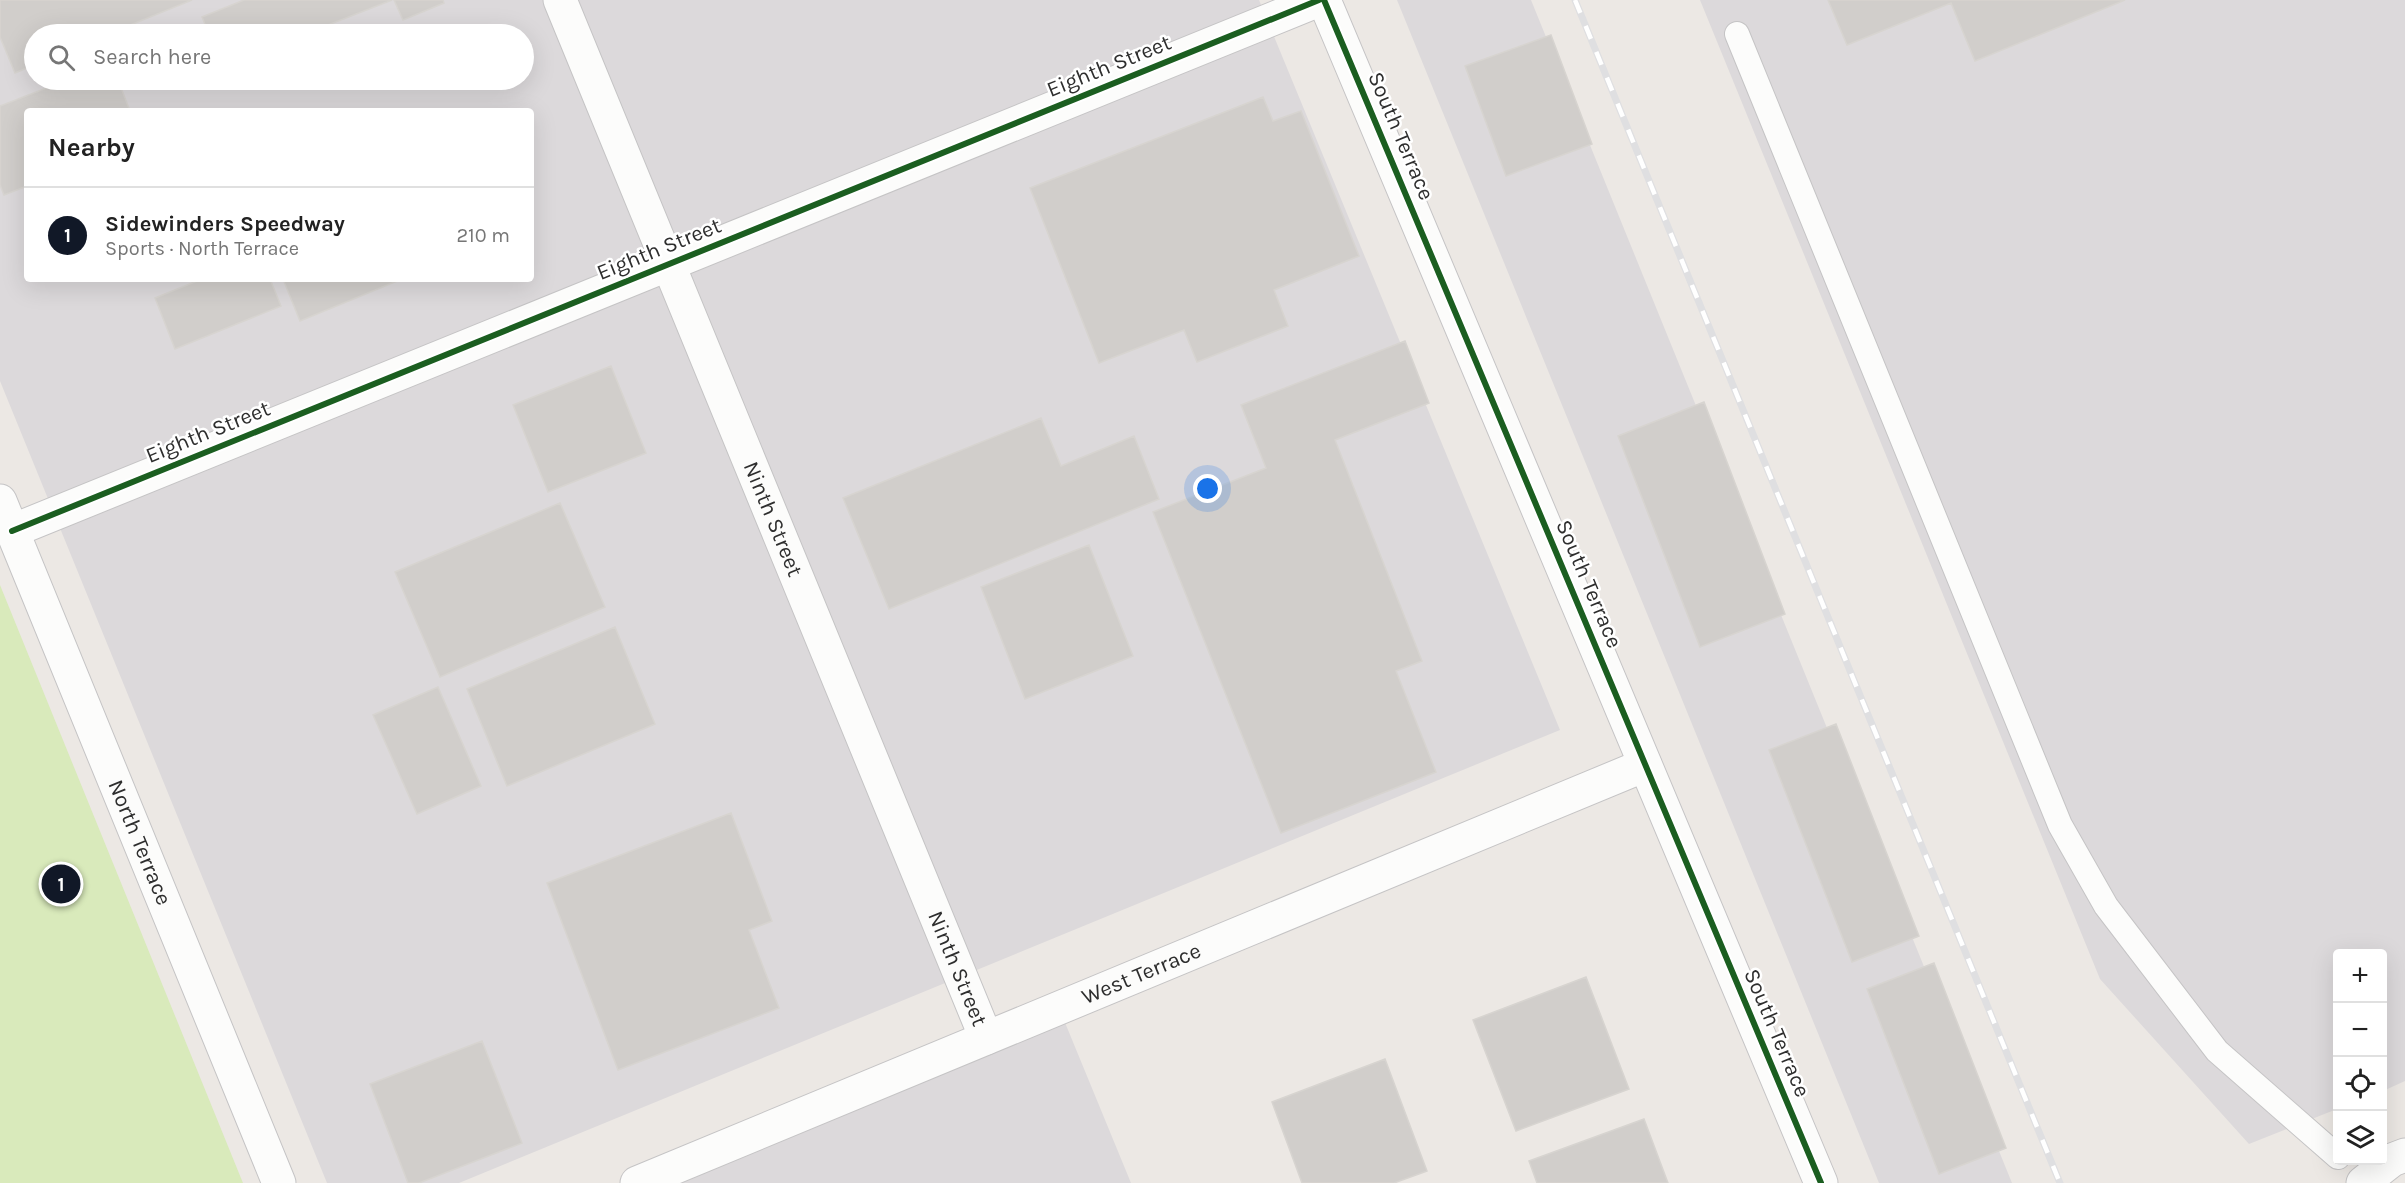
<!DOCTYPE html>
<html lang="en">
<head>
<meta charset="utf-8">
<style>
  body { margin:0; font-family:Karla,sans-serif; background:#f6f6f6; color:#222 }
  .controls { position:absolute; right:18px; bottom:18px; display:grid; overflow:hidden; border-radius:6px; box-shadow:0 6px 24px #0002 }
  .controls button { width:54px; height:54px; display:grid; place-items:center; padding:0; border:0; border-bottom:2px solid #e0e0e0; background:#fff; color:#222; font:30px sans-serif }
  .you { position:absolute; left:1208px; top:489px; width:21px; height:21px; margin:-15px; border:4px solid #fff; border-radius:50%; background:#1a73e8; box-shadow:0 0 0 9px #1a73e833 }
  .badge { display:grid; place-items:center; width:39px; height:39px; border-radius:50%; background:#111827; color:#fff; font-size:20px; font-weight:700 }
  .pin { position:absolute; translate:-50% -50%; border:3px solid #fff; box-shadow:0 2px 6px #0006 }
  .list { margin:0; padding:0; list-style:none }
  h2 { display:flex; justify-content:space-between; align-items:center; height:78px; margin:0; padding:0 24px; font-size:26px }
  h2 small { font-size:20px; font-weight:400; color:#767676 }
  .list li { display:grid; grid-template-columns:39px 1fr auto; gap:18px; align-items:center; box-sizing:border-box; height:96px; padding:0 24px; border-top:2px solid #e0e0e0 }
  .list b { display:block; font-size:22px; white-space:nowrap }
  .list p { margin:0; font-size:20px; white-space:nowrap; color:#767676 }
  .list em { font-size:20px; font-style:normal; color:#767676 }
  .icon { flex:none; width:33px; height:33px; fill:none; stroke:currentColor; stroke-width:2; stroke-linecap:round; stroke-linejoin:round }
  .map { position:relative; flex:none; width:2405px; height:1183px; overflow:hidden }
  .search { position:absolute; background:#fff; box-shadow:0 6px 24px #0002; left:24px; top:24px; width:510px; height:66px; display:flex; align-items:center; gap:15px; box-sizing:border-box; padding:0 21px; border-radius:33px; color:#767676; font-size:22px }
  .panel { position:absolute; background:#fff; box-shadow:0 6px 24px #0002; left:24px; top:108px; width:510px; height:174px; border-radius:6px }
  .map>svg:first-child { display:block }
</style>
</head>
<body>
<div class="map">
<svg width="2405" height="1183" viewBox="0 0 2405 1183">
  <rect width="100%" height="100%" fill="#ece8e4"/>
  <!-- industrial -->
  <path fill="#dcd9db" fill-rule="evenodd" d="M 0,0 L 1259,0 L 1560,730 L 459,1183 L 327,1183 L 0,381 ZM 34,34 L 524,34 L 524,80 L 34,80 ZM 27,111 L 531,111 L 531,279 L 27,279 Z
    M 1397,0 L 1531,0 L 2012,1183 L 1879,1183 Z
    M 1700,0 L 2405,0 L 2405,1081 L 2383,1091 L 2382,954 L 2338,954 L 2337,1109 L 2249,1144 L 2100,979 Z
    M 1059,1008 L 1131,1183 L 637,1183 Z"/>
  <!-- pitch -->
  <path fill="#d9eabb" d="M 0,585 L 243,1183 L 0,1183 Z"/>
  <!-- building -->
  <path fill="#d1cecb" stroke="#d7d4d0" stroke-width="1.5" d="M 0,0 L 192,0 L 108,34 L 34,34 L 34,65 L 15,73 L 0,37 Z
    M 244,0 L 392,0 L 305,34 L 209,34 L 202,17 Z
    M 394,0 L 443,0 L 444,3 L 403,20 Z
    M 1828,0 L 2125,0 L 1975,61 L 1951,3 L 1847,45 Z
    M 1551,35 L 1592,144 L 1506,176 L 1465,66 Z
    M 67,80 L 118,80 L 130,111 L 27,111 L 27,186 L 4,195 L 0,185 L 0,106 Z
    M 1263,97 L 1273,121 L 1301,111 L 1359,256 L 1274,290 L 1288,326 L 1197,362 L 1184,330 L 1099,363 L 1030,188 Z
    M 202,279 L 270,279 L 281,306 L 175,349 L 155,298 Z
    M 283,279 L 402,279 L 300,321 Z
    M 1405,341 L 1429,403 L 1335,440 L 1422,661 L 1396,671 L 1436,772 L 1281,833 L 1153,512 L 1266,468 L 1241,405 Z
    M 611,366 L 646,453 L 548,492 L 513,405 Z
    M 1704,402 L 1785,614 L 1700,647 L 1618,436 Z
    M 1041,418 L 1061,466 L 1134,436 L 1159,499 L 889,609 L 843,498 Z
    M 560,503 L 605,607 L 440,677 L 395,572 Z
    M 1089,545 L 1133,656 L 1025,699 L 981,587 Z
    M 615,627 L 655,724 L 507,786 L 467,689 Z
    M 438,687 L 481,786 L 417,814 L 373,715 Z
    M 1836,724 L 1919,936 L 1852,962 L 1769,750 Z
    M 731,813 L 772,921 L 749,930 L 779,1008 L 618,1070 L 547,883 Z
    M 1934,963 L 2006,1148 L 1939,1174 L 1867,989 Z
    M 1586,977 L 1629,1089 L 1516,1131 L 1473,1020 Z
    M 482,1041 L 522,1143 L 419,1183 L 408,1183 L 370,1084 Z
    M 1385,1059 L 1427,1171 L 1394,1183 L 1302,1183 L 1272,1102 Z
    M 1644,1119 L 1668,1183 L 1537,1183 L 1529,1161 Z"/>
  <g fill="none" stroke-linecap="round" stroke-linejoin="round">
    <defs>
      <path id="lane" d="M 1737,34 L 2060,825 L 2106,906 L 2217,1051 L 2338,1157"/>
      <g id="street">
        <path id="s1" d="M 560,0 L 986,1038"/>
        <path d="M 1324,0 L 1821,1183"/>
        <path id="s2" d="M 0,501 L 279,1183"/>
        <path d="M 12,531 L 1319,0"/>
        <path id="s3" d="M 637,1183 L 1645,765"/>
        <path d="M 2363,1183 L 2392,1160 L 2405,1155"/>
      </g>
    </defs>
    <!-- lane casing -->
    <use href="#lane" stroke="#c5c4c5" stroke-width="26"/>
    <!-- street casing -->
    <use href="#street" stroke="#c5c4c5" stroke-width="35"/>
    <!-- lane -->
    <use href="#lane" stroke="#fcfcfb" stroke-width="24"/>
    <!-- street -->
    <use href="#street" stroke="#fcfcfb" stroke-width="33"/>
    <defs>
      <path id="rail" d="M 1575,0 L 2060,1183"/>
    </defs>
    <!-- rail casing -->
    <use href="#rail" stroke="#dfdfe1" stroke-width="7"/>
    <!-- rail -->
    <use href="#rail" stroke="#fff" stroke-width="4.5" stroke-dasharray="14" stroke-linecap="butt"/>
    <defs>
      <path id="cycleway" d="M 1324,0 L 1821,1183
        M 12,531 L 1319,0"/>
    </defs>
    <!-- cycleway casing -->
    <use href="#cycleway" stroke="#fff" stroke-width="10"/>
    <!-- cycleway -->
    <use href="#cycleway" stroke="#1b5e20" stroke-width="6"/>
  </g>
  <g text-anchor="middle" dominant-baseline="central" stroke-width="5" stroke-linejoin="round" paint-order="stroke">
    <!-- street labels -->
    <g font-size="22" fill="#2e2e2e" stroke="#fff">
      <text transform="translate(1109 66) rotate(-22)">Eighth Street</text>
      <text transform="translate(1401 136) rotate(67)">South Terrace</text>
      <text transform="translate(659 249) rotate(-22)">Eighth Street</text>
      <text transform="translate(208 432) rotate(-22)">Eighth Street</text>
      <text stroke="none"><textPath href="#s1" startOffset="561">Ninth Street</textPath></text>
      <text transform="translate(1589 584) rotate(67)">South Terrace</text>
      <text stroke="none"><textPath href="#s2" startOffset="369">North Terrace</textPath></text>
      <text stroke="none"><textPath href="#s1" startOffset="1047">Ninth Street</textPath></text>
      <text stroke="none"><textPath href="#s3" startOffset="546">West Terrace</textPath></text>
      <text transform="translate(1777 1033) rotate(67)">South Terrace</text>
    </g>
  </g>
</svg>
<div class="controls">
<button>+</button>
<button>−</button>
<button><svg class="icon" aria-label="locate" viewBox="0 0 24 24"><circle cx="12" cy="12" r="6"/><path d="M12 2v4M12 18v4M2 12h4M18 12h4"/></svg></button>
<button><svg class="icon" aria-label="layers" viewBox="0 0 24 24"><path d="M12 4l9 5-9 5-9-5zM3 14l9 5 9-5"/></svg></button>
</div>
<div class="you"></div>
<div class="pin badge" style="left:61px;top:884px">1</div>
<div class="search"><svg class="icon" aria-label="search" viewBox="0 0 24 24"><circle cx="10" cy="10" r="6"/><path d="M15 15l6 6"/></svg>Search here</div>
<section class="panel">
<h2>Nearby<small></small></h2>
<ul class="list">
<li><span class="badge">1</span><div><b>Sidewinders Speedway</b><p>Sports · North Terrace</p></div><em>210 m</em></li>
</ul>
</section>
</div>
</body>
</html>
